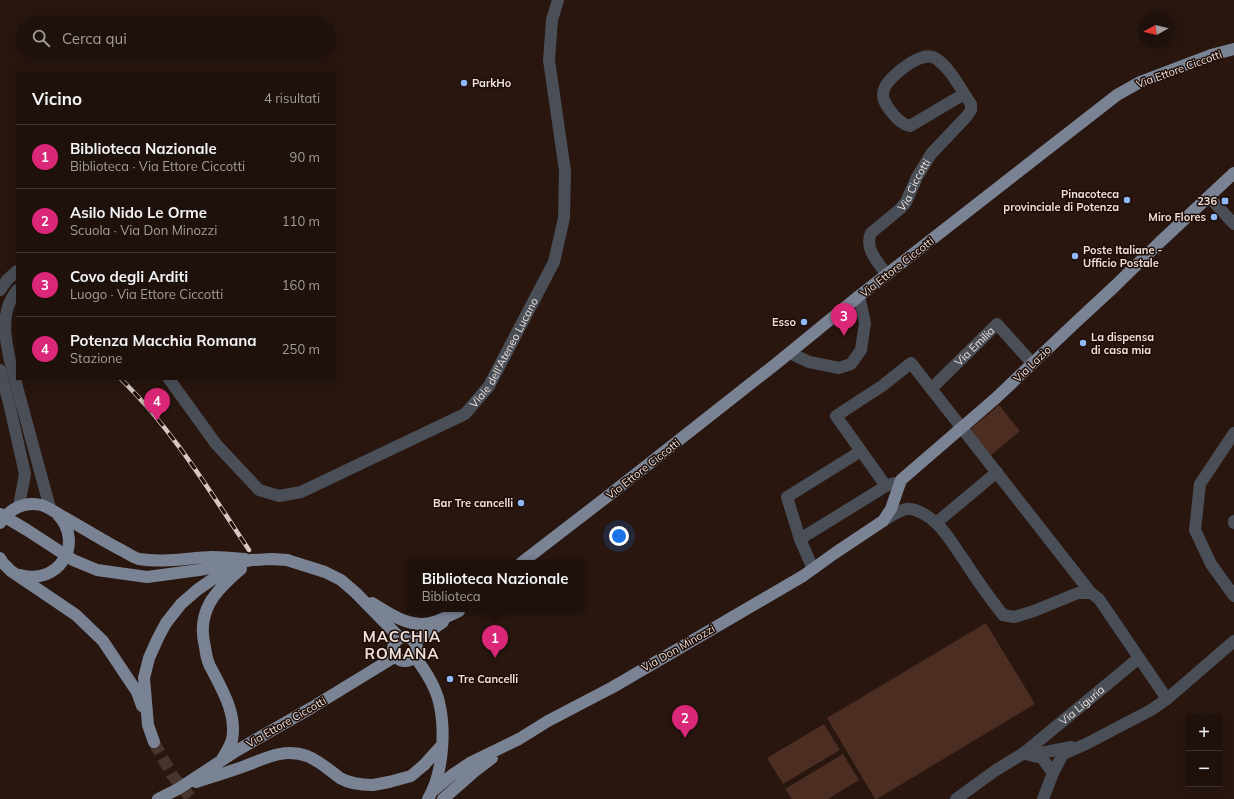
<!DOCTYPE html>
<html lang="it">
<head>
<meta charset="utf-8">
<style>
  body { margin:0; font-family:Mulish,sans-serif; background:#261914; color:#f1f3f6 }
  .controls { position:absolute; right:12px; bottom:12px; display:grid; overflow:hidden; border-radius:0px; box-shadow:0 4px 16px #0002 }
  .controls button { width:36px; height:36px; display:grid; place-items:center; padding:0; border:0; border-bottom:1px solid #3c302c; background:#1e100b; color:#f1f3f6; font:20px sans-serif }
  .compass { position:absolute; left:1138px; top:12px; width:36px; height:36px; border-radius:50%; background:#1e100b; box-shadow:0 4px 16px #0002; rotate:262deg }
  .you { position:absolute; left:619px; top:536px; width:14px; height:14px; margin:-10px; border:3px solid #fff; border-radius:50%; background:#1a73e8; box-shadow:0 0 0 6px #1a73e833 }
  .badge { display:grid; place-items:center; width:26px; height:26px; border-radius:50%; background:#db2777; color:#fff; font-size:13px; font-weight:700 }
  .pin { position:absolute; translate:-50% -33px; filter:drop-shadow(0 1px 2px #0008) }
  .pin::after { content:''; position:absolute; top:21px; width:14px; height:12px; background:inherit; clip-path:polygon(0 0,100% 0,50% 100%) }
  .popup { position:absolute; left:407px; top:560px; width:176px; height:52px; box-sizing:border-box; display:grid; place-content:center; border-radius:0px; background:#1e100b; filter:drop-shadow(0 1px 3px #0005); font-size:13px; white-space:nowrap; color:#a19d9d }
  .popup b { font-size:15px; color:#f1f3f6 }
  .popup::after { content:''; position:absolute; left:50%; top:100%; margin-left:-8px; border:8px solid transparent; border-top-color:#1e100b }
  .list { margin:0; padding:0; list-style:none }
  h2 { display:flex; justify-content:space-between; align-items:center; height:52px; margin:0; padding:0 16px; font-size:17px }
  h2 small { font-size:13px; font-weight:400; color:#a19d9d }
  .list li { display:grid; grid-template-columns:26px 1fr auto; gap:12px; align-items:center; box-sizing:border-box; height:64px; padding:0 16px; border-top:1px solid #3c302c }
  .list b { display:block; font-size:15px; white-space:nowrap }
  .list p { margin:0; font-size:13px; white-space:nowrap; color:#a19d9d }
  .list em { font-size:13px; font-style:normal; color:#a19d9d }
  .icon { flex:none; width:22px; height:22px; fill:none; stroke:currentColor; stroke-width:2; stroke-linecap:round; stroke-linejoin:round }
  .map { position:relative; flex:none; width:1234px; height:799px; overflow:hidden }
  .search { position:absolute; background:#1e100b; box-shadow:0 4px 16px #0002; left:16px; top:16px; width:320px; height:44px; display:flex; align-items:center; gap:10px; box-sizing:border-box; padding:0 14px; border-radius:22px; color:#a19d9d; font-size:15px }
  .panel { position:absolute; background:#1e100b; box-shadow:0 4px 16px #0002; left:16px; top:72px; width:320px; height:308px; border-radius:0px }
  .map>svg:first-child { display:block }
</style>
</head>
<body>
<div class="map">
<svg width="1234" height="799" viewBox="0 0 1234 799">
  <rect width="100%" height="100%" fill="#28160f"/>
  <!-- green -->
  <path fill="#4b2d22" d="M 999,405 L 1020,431 L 990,456 L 969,430 Z
    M 986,623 L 1035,704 L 877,799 L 875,799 L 827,718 Z
    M 824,724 L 840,750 L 783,784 L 767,758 Z
    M 843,754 L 859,780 L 828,799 L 792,799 L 785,789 Z"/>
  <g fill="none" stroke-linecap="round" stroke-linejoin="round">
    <!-- major-tunnel -->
    <path stroke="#46342d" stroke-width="12" stroke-dasharray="12 6" stroke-linecap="butt" d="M 154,742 L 172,775 L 192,799"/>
    <!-- minor -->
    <g stroke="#4a4f57" stroke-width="12">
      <path d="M 1209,197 L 1234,224"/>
      <path id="s1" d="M 887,275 C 878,262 864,249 871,233 L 900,209 L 906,202 L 917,177 L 931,154 L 967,116 L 971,110 L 971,104 C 961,90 950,67 935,58 C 922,50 891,75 885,87 C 884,89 883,93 883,95 C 883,102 889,109 893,114 C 898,120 902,124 910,126 L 964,94"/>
      <path d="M 0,290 L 7,280 L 17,271"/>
      <path d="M 17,290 C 14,294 11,299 9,304 C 2,323 6,342 10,361 L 50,508"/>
      <path d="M 790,353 L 809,362 L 839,368 L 851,364 L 861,350 L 865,323 L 859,296"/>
      <path d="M 0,370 L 9,403 L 25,474 L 19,506"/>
      <path id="s2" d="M 169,379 L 216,444 L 259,490 L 279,496 L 301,492 L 465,414 L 489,386 L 554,262 L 564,218 L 565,171 L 549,60 L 552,20 L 558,0"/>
      <path id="s3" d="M 931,389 L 997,324 L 1032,363"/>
      <path d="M 1234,433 L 1200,484 L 1195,530 L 1211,564 L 1234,596"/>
      <path d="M 886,486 L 836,416 L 882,386 L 911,363 L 1091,593"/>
      <path d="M 883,521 C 890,517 898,510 907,509 C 917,508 930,517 937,524 C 948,534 955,548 964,560 C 976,579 989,597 1003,615 L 1014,617 L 1034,611 L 1078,593 L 1091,593 L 1099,599 L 1167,699"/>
      <path d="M 1234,521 L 1234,523"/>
      <path d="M 936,523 L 997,472"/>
      <path d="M 800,539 L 787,497 L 861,451"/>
      <path d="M 813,569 L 800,539 L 886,486 L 894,483"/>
      <path id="s4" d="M 1024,753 L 1139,658"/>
      <path d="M 1029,755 L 1042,758 L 1053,773 L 1043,799"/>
      <path d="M 1053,773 L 1063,754 L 1086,744 L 1151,710 L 1167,699 L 1234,641"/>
      <path d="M 956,799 L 996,770 L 1024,753 L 1046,752 L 1071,747"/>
    </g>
    <!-- major -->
    <path stroke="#7a8394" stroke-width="12" d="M 0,523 C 9,509 24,501 41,505 C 48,507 53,511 60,515 C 82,527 103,541 125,552 C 130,555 134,558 139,559 C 163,563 187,558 212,557 C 223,557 234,558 245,559
      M 0,558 L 3,563 L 11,571 L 76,615 L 103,641 L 137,692 L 142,706
      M 287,560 L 325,572 L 341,580 L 356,593 L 400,638
      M 521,563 L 608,496 L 777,363 L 859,296 L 1117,95 L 1140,82 L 1211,55 L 1234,49
      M 20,575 C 58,586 85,544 58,515
      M 372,603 C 389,613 408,628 430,623 C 440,621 450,615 459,611
      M393 649a12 12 0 1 1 24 0a12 12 0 1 1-24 0Z
      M 414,642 L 443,622
      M 414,656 C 425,670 435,685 439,702 C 446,731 443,774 428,799
      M 154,742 L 148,725 L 144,678 L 149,658 L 158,638 L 166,623 L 181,604 L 197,590 L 220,574 L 242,564
      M 222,759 C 226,753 230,746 232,740 C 237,715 223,691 212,670 C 208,664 206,655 205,647 C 196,611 215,591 241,569
      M 424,765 L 442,745
      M 196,782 C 212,777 229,772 245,766 C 266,758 284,748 307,756 C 320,761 329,770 340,778 C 350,784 362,785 373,785
      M 434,790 L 452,775 L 470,763 L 519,739 L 548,721 L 613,687 L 803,576 L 835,553 L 883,521 L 891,509 L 901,480 L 996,398 L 1074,324 L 1115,286 L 1159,243 L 1234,173
      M 158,799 L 178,789 L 236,751 L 311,708 L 396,656
      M 443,799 L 475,771 L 492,758"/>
    <defs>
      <path id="rail" d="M 121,379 C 173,430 209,490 249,550"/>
    </defs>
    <!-- rail casing -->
    <use href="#rail" stroke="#d5c7c1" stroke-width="4.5"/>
    <!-- rail -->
    <use href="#rail" stroke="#1e0d06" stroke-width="3" stroke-dasharray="9" stroke-linecap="butt"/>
    <!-- major-bridge -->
    <path stroke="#7a8394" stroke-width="12" d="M 0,514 L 27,530 L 73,560 L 97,570 L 147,577 L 199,570 L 252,560 L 272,559 L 287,560
      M 373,785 L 389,782 L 411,776 L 424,765"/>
  </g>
  <!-- markers -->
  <g fill="#90b8fd" stroke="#1e0d06" stroke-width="1.5">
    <circle cx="464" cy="83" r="4"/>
    <circle cx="1127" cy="200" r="4"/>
    <rect x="1221" y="197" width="8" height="8" rx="2"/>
    <circle cx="1214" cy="217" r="4"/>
    <circle cx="1075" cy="256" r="4"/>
    <circle cx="804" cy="322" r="4"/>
    <circle cx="1083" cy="343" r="4"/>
    <circle cx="521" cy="503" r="4"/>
    <circle cx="450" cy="679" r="4"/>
  </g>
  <g text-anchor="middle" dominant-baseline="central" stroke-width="3" stroke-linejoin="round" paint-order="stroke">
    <!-- street labels -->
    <g font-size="11" fill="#eddfda" stroke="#1e0d06">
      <text transform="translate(1179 69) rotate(-20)">Via Ettore Ciccotti</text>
      <text stroke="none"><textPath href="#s1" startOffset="113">Via Ciccotti</textPath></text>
      <text transform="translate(897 267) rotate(-38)">Via Ettore Ciccotti</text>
      <text stroke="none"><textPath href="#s3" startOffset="61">Via Emilia</textPath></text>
      <text stroke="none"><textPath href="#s2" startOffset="441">Viale dell'Ateneo Lucano</textPath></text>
      <text transform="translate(1032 364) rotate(-44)">Via Lazio</text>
      <text transform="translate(643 469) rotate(-38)">Via Ettore Ciccotti</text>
      <text transform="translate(678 648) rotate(-30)">Via Don Minozzi</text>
      <text stroke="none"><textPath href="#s4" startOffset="75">Via Liguria</textPath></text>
      <text transform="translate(286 722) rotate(-30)">Via Ettore Ciccotti</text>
    </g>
    <!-- poi labels -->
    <g font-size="11" font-weight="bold" fill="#eddfda" stroke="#1e0d06" text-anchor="end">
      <text x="472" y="83" text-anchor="start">ParkHo</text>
      <text x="1119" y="194">Pinacoteca<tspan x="1119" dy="13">provinciale di Potenza</tspan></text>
      <text x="1217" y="201">236</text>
      <text x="1206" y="217">Miro Flores</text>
      <text x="1083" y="250" text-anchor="start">Poste Italiane -<tspan x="1083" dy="13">Ufficio Postale</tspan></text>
      <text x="796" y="322">Esso</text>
      <text x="1091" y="337" text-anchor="start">La dispensa<tspan x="1091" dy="13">di casa mia</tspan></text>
      <text x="513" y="503">Bar Tre cancelli</text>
      <text x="458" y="679" text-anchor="start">Tre Cancelli</text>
    </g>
    <!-- district labels -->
    <g font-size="15" font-weight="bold" letter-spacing="1" fill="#eddfda" stroke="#1e0d06">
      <text x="402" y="636">MACCHIA<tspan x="402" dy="17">ROMANA</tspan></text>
    </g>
  </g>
</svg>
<div class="controls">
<button>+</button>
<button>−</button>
</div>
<svg class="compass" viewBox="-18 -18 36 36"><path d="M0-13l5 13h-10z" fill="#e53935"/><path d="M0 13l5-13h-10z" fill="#a19d9d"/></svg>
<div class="you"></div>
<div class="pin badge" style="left:495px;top:658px">1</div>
<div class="popup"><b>Biblioteca Nazionale</b>Biblioteca</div>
<div class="pin badge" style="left:685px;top:738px">2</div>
<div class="pin badge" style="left:844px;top:336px">3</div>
<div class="pin badge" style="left:157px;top:421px">4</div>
<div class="search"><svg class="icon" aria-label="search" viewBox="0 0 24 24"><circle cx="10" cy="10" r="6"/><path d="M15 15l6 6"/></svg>Cerca qui</div>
<section class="panel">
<h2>Vicino<small>4 risultati</small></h2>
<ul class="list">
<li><span class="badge">1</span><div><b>Biblioteca Nazionale</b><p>Biblioteca · Via Ettore Ciccotti</p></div><em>90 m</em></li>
<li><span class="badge">2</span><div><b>Asilo Nido Le Orme</b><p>Scuola · Via Don Minozzi</p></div><em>110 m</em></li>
<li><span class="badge">3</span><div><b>Covo degli Arditi</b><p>Luogo · Via Ettore Ciccotti</p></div><em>160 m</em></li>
<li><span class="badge">4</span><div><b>Potenza Macchia Romana</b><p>Stazione</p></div><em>250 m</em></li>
</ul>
</section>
</div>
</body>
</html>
